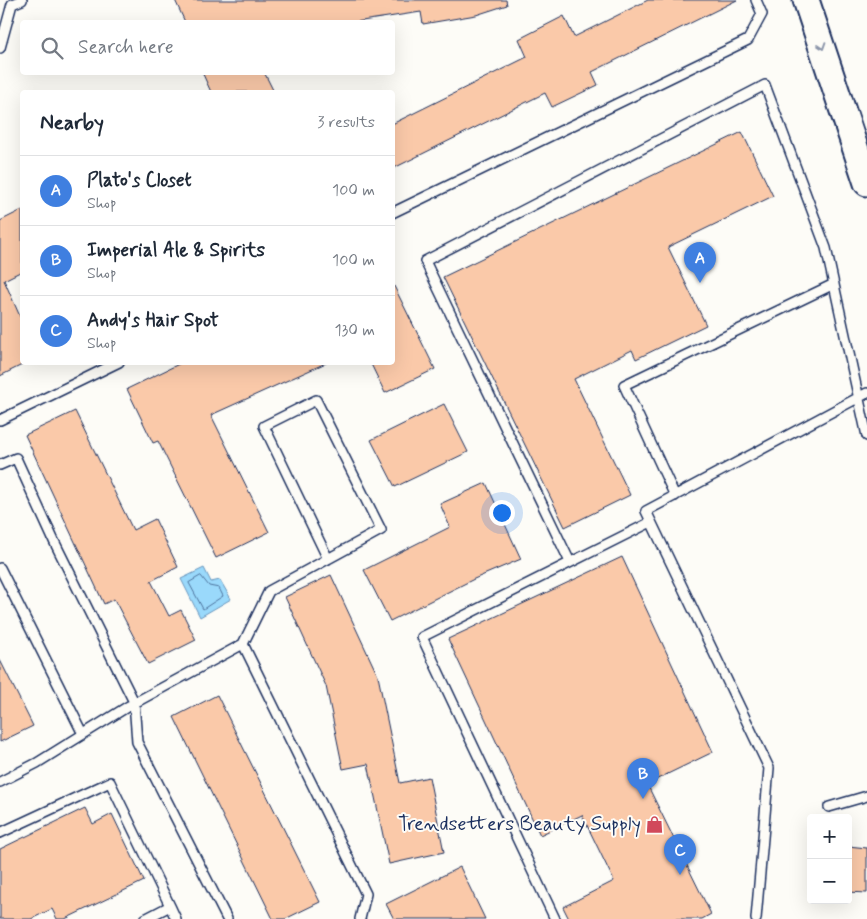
<!DOCTYPE html>
<html lang="en">
<head>
<meta charset="utf-8">
<style>
  body { margin:0; font-family:Mynerve,sans-serif; background:#f6f6f7; color:#1f2937 }
  .controls { position:absolute; right:15px; bottom:15px; display:grid; overflow:hidden; border-radius:5px; box-shadow:0 5px 20px #0002 }
  .controls button { width:45px; height:45px; display:grid; place-items:center; padding:0; border:0; border-bottom:1px solid #e0e1e3; background:#fff; color:#1f2937; font:25px sans-serif }
  .you { position:absolute; left:501px; top:512px; width:18px; height:18px; margin:-12px; border:4px solid #fff; border-radius:50%; background:#1a73e8; box-shadow:0 0 0 8px #1a73e833 }
  .badge { display:grid; place-items:center; width:32px; height:32px; border-radius:50%; background:#d1495b; color:#fff; font-size:16px; font-weight:700 }
  .pin { position:absolute; translate:-50% -41px; filter:drop-shadow(0 1px 2px #0008) }
  .pin::after { content:''; position:absolute; top:26px; width:18px; height:15px; background:inherit; clip-path:polygon(0 0,100% 0,50% 100%) }
  .list { margin:0; padding:0; list-style:none }
  h2 { display:flex; justify-content:space-between; align-items:center; height:65px; margin:0; padding:0 20px; font-size:21px }
  h2 small { font-size:16px; font-weight:400; color:#747a83 }
  .list li { display:grid; grid-template-columns:32px 1fr auto; gap:15px; align-items:center; box-sizing:border-box; height:70px; padding:0 20px; border-top:1px solid #e0e1e3 }
  .list b { display:block; font-size:19px; white-space:nowrap }
  .list p { margin:0; font-size:16px; white-space:nowrap; color:#747a83 }
  .list em { font-size:16px; font-style:normal; color:#747a83 }
  .icon { flex:none; width:28px; height:28px; fill:none; stroke:currentColor; stroke-width:2; stroke-linecap:round; stroke-linejoin:round }
  .map { position:relative; flex:none; width:867px; height:919px; overflow:hidden }
  .search { position:absolute; background:#fff; box-shadow:0 5px 20px #0002; left:20px; top:20px; width:375px; height:55px; display:flex; align-items:center; gap:12px; box-sizing:border-box; padding:0 18px; border-radius:5px; color:#747a83; font-size:19px }
  .panel { position:absolute; background:#fff; box-shadow:0 5px 20px #0002; left:20px; top:90px; width:375px; height:275px; border-radius:5px }
  .map>svg:first-child { display:block }
</style>
</head>
<body>
<div class="map">
<svg width="867" height="919" viewBox="0 0 867 919">
  <rect width="100%" height="100%" fill="#fdfcf7"/>
  <filter id="ink" filterUnits="userSpaceOnUse"><feTurbulence type="fractalNoise" baseFrequency=".02" numOctaves="2"/><feDisplacementMap in="SourceGraphic" scale="10" xChannelSelector="R" yChannelSelector="G"/><feConvolveMatrix kernelMatrix="1 2 1 2 8 2 1 2 1" color-interpolation-filters="sRGB"/></filter>
  <g filter="url(#ink)">
    <!-- water -->
    <path fill="#9ad9fb" stroke="#6795bc" d="M 204,568 L 211,582 L 220,580 L 231,599 L 200,617 L 181,579 Z"/>
    <g fill="none" stroke-linecap="round" stroke-linejoin="round">
      <!-- shore -->
      <path stroke="#4e739d" stroke-width="1" d="M 201,576 L 209,586 L 219,588 L 223,596 L 203,609 L 189,583 Z"/>
    </g>
    <!-- building -->
    <path fill="#fac9a9" stroke="#1b2f5e" d="M 175,0 L 506,0 L 507,5 L 476,15 L 423,24 L 421,12 L 355,22 L 185,22 Z
      M 648,0 L 737,0 L 592,72 L 598,85 L 552,107 L 545,93 L 392,169 L 392,124 L 527,57 L 519,39 L 564,16 L 574,37 Z
      M 202,72 L 264,72 L 274,92 L 211,92 Z
      M 742,132 L 773,196 L 668,247 L 706,325 L 636,359 L 632,350 L 574,379 L 630,495 L 565,527 L 443,277 Z
      M 22,210 L 22,271 L 4,280 L 22,321 L 22,365 L 0,376 L 0,221 Z
      M 392,282 L 435,369 L 385,393 L 370,362 L 392,362 Z
      M 183,362 L 328,362 L 211,415 L 269,532 L 216,558 L 158,441 L 153,443 L 127,389 Z
      M 444,404 L 468,452 L 395,487 L 371,440 Z
      M 75,411 L 133,530 L 155,519 L 178,567 L 151,581 L 169,616 L 181,610 L 196,640 L 148,664 L 114,599 L 104,604 L 25,435 Z
      M 486,483 L 521,559 L 474,579 L 390,621 L 364,570 L 450,527 L 440,504 Z
      M 622,557 L 713,752 L 647,784 L 711,914 L 702,919 L 569,919 L 563,907 L 614,881 L 582,815 L 540,835 L 448,639 Z
      M 331,575 L 378,676 L 400,783 L 429,777 L 444,852 L 389,864 L 368,764 L 343,769 L 326,686 L 285,597 Z
      M 0,660 L 33,726 L 0,742 Z
      M 217,695 L 320,902 L 285,919 L 273,919 L 174,717 Z
      M 85,808 L 93,824 L 112,814 L 144,881 L 65,919 L 57,919 L 52,909 L 31,919 L 0,919 L 0,849 Z
      M 848,846 L 867,848 L 867,893 L 848,892 Z
      M 460,867 L 485,919 L 394,919 L 386,904 Z"/>
    <g fill="none" stroke-linecap="round" stroke-linejoin="round">
      <defs>
        <path id="lane" d="M 0,48 L 12,4 L 22,0
          M 392,213 L 748,40 L 762,14 L 756,0
          M 0,420 L 119,362
          M 0,465 L 16,458 L 54,541 L 134,702 L 137,742 L 227,919
          M 675,496 L 624,385 L 834,284
          M 570,562 L 425,261 L 765,85 L 826,248 L 867,436
          M 0,568 L 83,734
          M 243,644 L 269,591 L 381,530 L 316,400 L 264,426 L 328,559
          M 0,782 L 37,763 L 127,707 L 243,644 L 366,894 L 360,919
          M 829,807 L 867,796
          M 0,833 L 110,782 L 170,906 L 145,919
          M 170,906 L 176,919
          M 555,919 L 422,637 L 651,522
          M 756,919 L 769,768 L 646,511 L 867,393"/>
        <path id="secondary" d="M 806,0 L 867,183"/>
      </defs>
      <!-- lane casing -->
      <use href="#lane" stroke="#1b2f5e" stroke-width="12"/>
      <!-- secondary casing -->
      <use href="#secondary" stroke="#1b2f5e" stroke-width="29"/>
      <!-- lane -->
      <use href="#lane" stroke="#fdfcf7" stroke-width="9"/>
      <!-- secondary -->
      <use href="#secondary" stroke="#fdfcf7" stroke-width="25"/>
    </g>
    <!-- one-way arrows -->
    <defs><path id="oneway-chevron" d="M-2-3.5L2.5 0L-2 3.5" fill="none" stroke-width="1.6" stroke-linecap="round" stroke-linejoin="round" transform="scale(1.25)"/></defs>
    <use stroke="#8c96aa" href="#oneway-chevron" transform="translate(822 46) rotate(72)"/>
  </g>
  <!-- icons -->
  <defs>
    <symbol id="shop-bare" viewBox="-9 -9 18 18"><path d="M-5-2.5h2.3a2.7 3.5 0 0 1 5.4 0H5L5.5 6h-11ZM-1.5-2.5h3a1.5 2.3 0 0 0-3 0Z" fill="#d1495b" stroke="#fdfcf7" stroke-width="2.5" paint-order="stroke"/></symbol>
  </defs>
  <g fill-rule="evenodd">
    <use href="#shop-bare" x="642" y="812" width="25" height="25"/>
  </g>
  <g text-anchor="middle" dominant-baseline="central" stroke-width="4" stroke-linejoin="round" paint-order="stroke">
    <!-- poi labels -->
    <g font-size="20" fill="#1b2f5e" stroke="#fdfcf7" text-anchor="end">
      <text x="641" y="824">Trendsetters Beauty Supply</text>
    </g>
  </g>
</svg>
<div class="controls">
<button>+</button>
<button>−</button>
</div>
<div class="you"></div>
<div class="pin badge" style="left:700px;top:283px;background:#3f7fe0">A</div>
<div class="pin badge" style="left:643px;top:799px;background:#3f7fe0">B</div>
<div class="pin badge" style="left:680px;top:875px;background:#3f7fe0">C</div>
<div class="search"><svg class="icon" aria-label="search" viewBox="0 0 24 24"><circle cx="10" cy="10" r="6"/><path d="M15 15l6 6"/></svg>Search here</div>
<section class="panel">
<h2>Nearby<small>3 results</small></h2>
<ul class="list">
<li><span class="badge" style="background:#3f7fe0">A</span><div><b>Plato's Closet</b><p>Shop</p></div><em>100 m</em></li>
<li><span class="badge" style="background:#3f7fe0">B</span><div><b>Imperial Ale &amp; Spirits</b><p>Shop</p></div><em>100 m</em></li>
<li><span class="badge" style="background:#3f7fe0">C</span><div><b>Andy's Hair Spot</b><p>Shop</p></div><em>130 m</em></li>
</ul>
</section>
</div>
</body>
</html>
